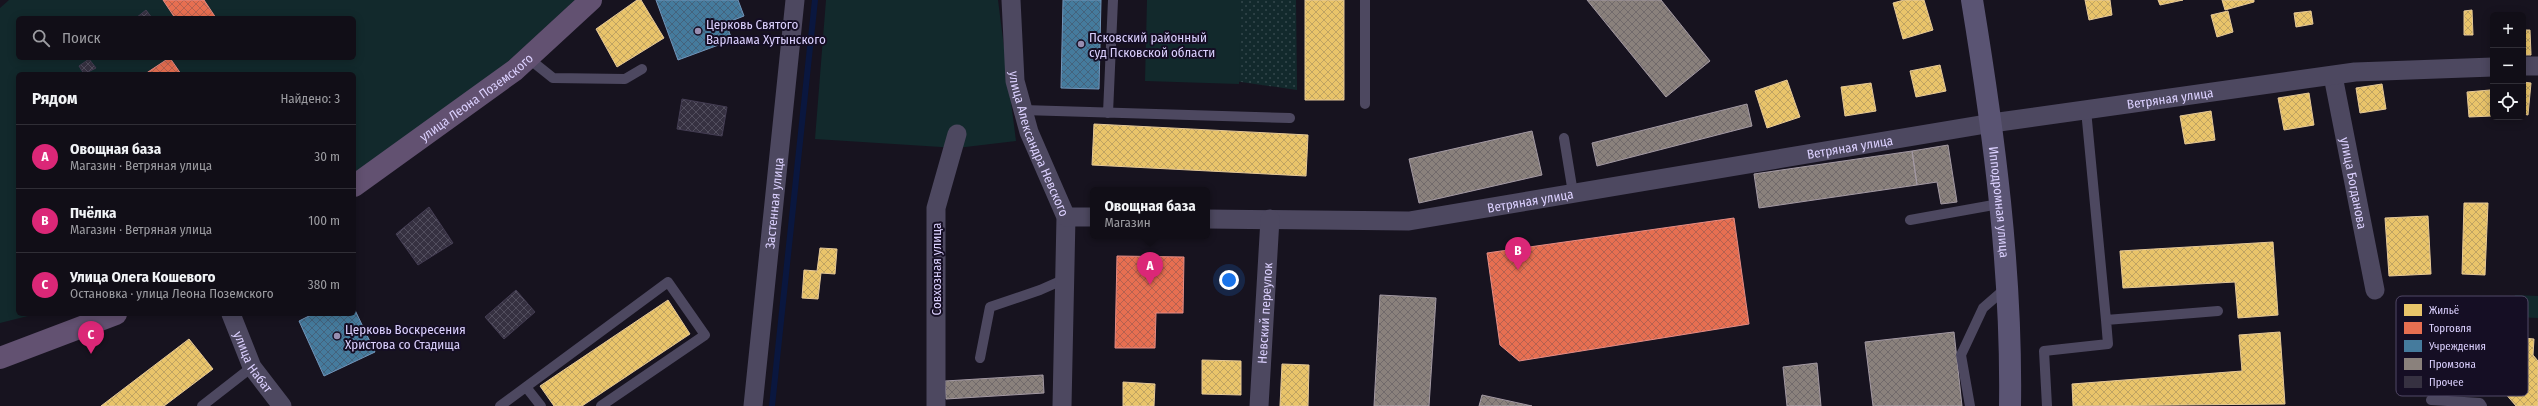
<!DOCTYPE html>
<html lang="ru">
<head>
<meta charset="utf-8">
<style>
  body { margin:0; font-family:"Fira Sans Condensed",sans-serif; background:#1a1720; color:#f1f3f6 }
  .controls { position:absolute; right:12px; top:12px; display:grid; overflow:hidden; border-radius:6px; box-shadow:0 2px 10px #0003 }
  .controls button { width:36px; height:36px; display:grid; place-items:center; padding:0; border:0; border-bottom:1px solid #302e36; background:#110e17; color:#f1f3f6; font:20px sans-serif }
  .you { position:absolute; left:1229px; top:280px; width:14px; height:14px; margin:-10px; border:3px solid #fff; border-radius:50%; background:#1a73e8; box-shadow:0 0 0 6px #1a73e833 }
  .badge { display:grid; place-items:center; width:26px; height:26px; border-radius:50%; background:#db2777; color:#fff; font-size:13px; font-weight:700 }
  .pin { position:absolute; translate:-50% -33px; filter:drop-shadow(0 1px 2px #0008) }
  .pin::after { content:''; position:absolute; top:21px; width:14px; height:12px; background:inherit; clip-path:polygon(0 0,100% 0,50% 100%) }
  .popup { position:absolute; left:1090px; top:187px; width:120px; height:52px; box-sizing:border-box; display:grid; place-content:center; border-radius:6px; background:#110e17; filter:drop-shadow(0 1px 3px #0005); font-size:13px; white-space:nowrap; color:#9c9ca1 }
  .popup b { font-size:15px; color:#f1f3f6 }
  .popup::after { content:''; position:absolute; left:50%; top:100%; margin-left:-8px; border:8px solid transparent; border-top-color:#110e17 }
  .list { margin:0; padding:0; list-style:none }
  h2 { display:flex; justify-content:space-between; align-items:center; height:52px; margin:0; padding:0 16px; font-size:17px }
  h2 small { font-size:13px; font-weight:400; color:#9c9ca1 }
  .list li { display:grid; grid-template-columns:26px 1fr auto; gap:12px; align-items:center; box-sizing:border-box; height:64px; padding:0 16px; border-top:1px solid #302e36 }
  .list b { display:block; font-size:15px; white-space:nowrap }
  .list p { margin:0; font-size:13px; white-space:nowrap; color:#9c9ca1 }
  .list em { font-size:13px; font-style:normal; color:#9c9ca1 }
  .icon { flex:none; width:22px; height:22px; fill:none; stroke:currentColor; stroke-width:2; stroke-linecap:round; stroke-linejoin:round }
  .map { position:relative; flex:none; width:2538px; height:406px; overflow:hidden }
  .search { position:absolute; background:#110e17; box-shadow:0 2px 10px #0003; left:16px; top:16px; width:340px; height:44px; display:flex; align-items:center; gap:10px; box-sizing:border-box; padding:0 14px; border-radius:6px; color:#9c9ca1; font-size:15px }
  .panel { position:absolute; background:#110e17; box-shadow:0 2px 10px #0003; left:16px; top:72px; width:340px; height:244px; border-radius:6px }
  .map>svg:first-child { display:block }
</style>
</head>
<body>
<div class="map">
<svg width="2538" height="406" viewBox="0 0 2538 406">
  <defs>
    <pattern id="grass-dots" width="8" height="8" patternUnits="userSpaceOnUse"><rect width="8" height="8" fill="#12292c"/><path d="M2 2h.1M6 6h.1" fill="none" stroke="#34474c" stroke-width="1.8" stroke-linecap="round"/></pattern>
    <pattern id="homes-cross-hatch" width="8" height="8" patternUnits="userSpaceOnUse"><rect width="8" height="8" fill="#e9c46a"/><path d="M0 0l8 8M0 8l8-8" fill="none" stroke="#bfa362"/></pattern>
    <pattern id="shops-cross-hatch" width="8" height="8" patternUnits="userSpaceOnUse"><rect width="8" height="8" fill="#e76f51"/><path d="M0 0l8 8M0 8l8-8" fill="none" stroke="#b66150"/></pattern>
    <pattern id="public-cross-hatch" width="8" height="8" patternUnits="userSpaceOnUse"><rect width="8" height="8" fill="#457b9d"/><path d="M0 0l8 8M0 8l8-8" fill="none" stroke="#44637d"/></pattern>
    <pattern id="industry-cross-hatch" width="8" height="8" patternUnits="userSpaceOnUse"><rect width="8" height="8" fill="#8a817c"/><path d="M0 0l8 8M0 8l8-8" fill="none" stroke="#716a6b"/></pattern>
    <pattern id="building-cross-hatch" width="8" height="8" patternUnits="userSpaceOnUse"><rect width="8" height="8" fill="#363141"/><path d="M0 0l8 8M0 8l8-8" fill="none" stroke="#524e5e"/></pattern>
  </defs>
  <rect width="100%" height="100%" fill="#17131f"/>
  <!-- grass -->
  <path fill="url(#grass-dots)" d="M 1192,0 L 1296,0 L 1297,90 L 1186,74 Z"/>
  <!-- park -->
  <path fill="#12292c" fill-rule="evenodd" d="M 9,0 L 575,0 L 500,69 L 354,174 L 354,74 L 18,74 L 18,314 L 36,314 L 0,323 L 0,8 ZM 18,18 L 354,18 L 354,58 L 18,58 Z
    M 826,0 L 998,0 L 1016,141 L 957,148 L 815,139 Z
    M 1147,0 L 1241,0 L 1239,84 L 1145,81 Z
    M 2515,295 L 2538,296 L 2538,318 L 2514,317 Z"/>
  <!-- homes -->
  <path fill="url(#homes-cross-hatch)" stroke="#e5c897" d="M 637,0 L 641,0 L 664,38 L 617,67 L 596,29 Z
    M 1305,0 L 1344,0 L 1344,100 L 1305,100 Z
    M 1904,0 L 1924,0 L 1933,30 L 1903,39 L 1893,3 Z
    M 2085,0 L 2110,0 L 2112,15 L 2089,20 Z
    M 2158,0 L 2183,0 L 2160,5 Z
    M 2222,0 L 2254,0 L 2254,2 L 2225,10 Z
    M 2472,10 L 2473,35 L 2464,35 L 2464,11 Z
    M 2228,11 L 2233,32 L 2217,37 L 2211,15 Z
    M 2311,11 L 2313,24 L 2296,27 L 2294,13 Z
    M 2523,30 L 2530,30 L 2531,55 L 2523,55 Z
    M 1940,65 L 1946,91 L 1916,97 L 1910,71 Z
    M 1787,80 L 1800,117 L 1767,128 L 1755,91 Z
    M 2523,82 L 2531,83 L 2528,115 L 2523,114 Z
    M 1871,83 L 1876,111 L 1845,116 L 1841,87 Z
    M 2382,84 L 2386,109 L 2360,113 L 2356,88 Z
    M 2490,90 L 2492,116 L 2469,117 L 2467,92 Z
    M 2309,93 L 2314,125 L 2284,130 L 2278,98 Z
    M 2211,111 L 2215,140 L 2185,144 L 2180,116 Z
    M 1094,124 L 1308,135 L 1306,176 L 1092,165 Z
    M 2464,203 L 2488,203 L 2485,275 L 2462,274 Z
    M 2428,216 L 2431,274 L 2389,276 L 2385,218 Z
    M 2273,242 L 2278,315 L 2238,318 L 2235,282 L 2123,288 L 2120,251 Z
    M 820,248 L 837,249 L 835,274 L 821,273 L 818,299 L 802,298 L 804,270 L 817,271 Z
    M 668,300 L 690,334 L 582,406 L 554,406 L 540,386 Z
    M 2428,325 L 2471,328 L 2470,333 L 2534,339 L 2533,355 L 2538,361 L 2538,406 L 2516,406 L 2498,385 L 2492,385 L 2492,380 L 2470,378 L 2470,370 L 2462,369 L 2462,365 L 2434,363 L 2436,347 L 2427,346 Z
    M 2280,332 L 2285,404 L 2073,406 L 2072,384 L 2242,371 L 2239,335 Z
    M 189,339 L 213,369 L 164,406 L 101,406 Z
    M 1202,360 L 1241,361 L 1241,395 L 1202,394 Z
    M 1282,364 L 1309,365 L 1308,406 L 1280,406 Z
    M 1123,382 L 1155,384 L 1154,406 L 1123,406 Z"/>
  <!-- shops -->
  <path fill="url(#shops-cross-hatch)" stroke="#e48c85" d="M 163,0 L 204,0 L 216,18 L 175,18 Z
    M 170,58 L 181,74 L 145,74 L 169,58 Z
    M 1734,218 L 1749,324 L 1519,361 L 1500,345 L 1487,253 Z
    M 1117,256 L 1184,257 L 1183,313 L 1156,313 L 1155,348 L 1115,348 Z"/>
  <!-- public -->
  <path fill="url(#public-cross-hatch)" stroke="#7295ba" d="M 656,0 L 738,0 L 744,16 L 726,23 L 732,40 L 678,60 Z
    M 1063,0 L 1101,0 L 1099,89 L 1061,88 Z
    M 354,308 L 375,352 L 324,376 L 299,321 L 313,314 L 354,314 Z"/>
  <!-- industry -->
  <path fill="url(#industry-cross-hatch)" stroke="#a399a3" d="M 1587,0 L 1661,0 L 1710,61 L 1666,97 Z
    M 1747,104 L 1752,126 L 1597,166 L 1592,143 Z
    M 1532,131 L 1542,175 L 1419,203 L 1409,159 Z
    M 1948,145 L 1957,202 L 1941,204 L 1937,182 L 1917,185 L 1912,151 Z
    M 1912,151 L 1917,185 L 1759,208 L 1754,174 Z
    M 1380,295 L 1436,298 L 1429,406 L 1374,406 Z
    M 1954,332 L 1962,406 L 1873,406 L 1865,342 Z
    M 1817,363 L 1821,406 L 1787,406 L 1783,367 Z
    M 1043,375 L 1044,393 L 946,399 L 945,381 Z
    M 1482,395 L 1532,406 L 1479,406 Z"/>
  <g fill="none" stroke-linecap="round" stroke-linejoin="round">
    <!-- stream -->
    <path stroke="#0a173f" stroke-width="6" d="M 772,406 L 815,0"/>
  </g>
  <!-- building -->
  <path fill="url(#building-cross-hatch)" stroke="#443d53" d="M 146,10 L 152,18 L 136,18 Z
    M 89,59 L 96,68 L 84,74 L 79,66 Z
    M 682,99 L 727,107 L 722,136 L 677,129 Z
    M 429,207 L 453,243 L 418,265 L 396,234 Z
    M 516,290 L 535,312 L 504,339 L 485,317 Z"/>
  <g fill="none" stroke-linecap="round" stroke-linejoin="round">
    <!-- lane -->
    <path stroke="#4d4860" stroke-width="10" d="M 1365,0 L 1365,104
      M 528,58 L 553,78 L 625,79 L 642,69
      M 1023,110 L 1290,118
      M 2086,110 L 2106,320 L 2218,311
      M 1108,113 L 1113,0
      M 1564,138 L 1573,193
      M 1910,220 L 1999,204
      M 980,358 L 990,307 L 1040,290 L 1065,279
      M 526,387 L 541,406
      M 2431,400 L 2480,403 L 2482,406
      M 202,406 L 252,367
      M 500,406 L 668,282 L 705,335 L 601,406
      M 1970,406 L 1961,355 L 1983,308 L 2006,288
      M 2047,406 L 2044,351 L 2108,344 L 2106,320"/>
    <!-- street -->
    <g stroke="#4d4860" stroke-width="19">
      <path id="s1" d="M 1011,0 L 1015,81 L 1029,132 L 1066,217 L 1062,406"/>
      <path d="M 2523,66 L 2538,66"/>
      <path id="s2" d="M 2333,76 L 2375,290"/>
      <path d="M 1066,217 L 1093,217"/>
      <path id="s3" d="M 1207,219 L 1409,221 L 1992,123 L 2355,72 L 2493,67"/>
      <path id="s4" d="M 231,314 L 252,367 L 282,406"/>
      <path id="s5" d="M 753,406 L 795,0"/>
      <path d="M 936,406 L 936,208 L 957,134"/>
      <path id="s6" d="M 1259,406 L 1270,219"/>
    </g>
    <!-- secondary -->
    <path stroke="#5a5473" stroke-width="22" id="s7" d="M 1972,0 C 1994,134 2012,270 2010,406"/>
    <!-- primary -->
    <g stroke="#625171" stroke-width="22">
      <path id="s8" d="M 354,186 L 515,70 L 591,0"/>
      <path d="M 0,358 L 116,314"/>
    </g>
  </g>
  <!-- markers -->
  <g fill="#978eb1" stroke="#150e24" stroke-width="1.5">
    <circle cx="698" cy="31" r="4"/>
    <circle cx="1081" cy="44" r="4"/>
    <circle cx="337" cy="336" r="4"/>
  </g>
  <g text-anchor="middle" dominant-baseline="central" stroke-width="4" stroke-linejoin="round" paint-order="stroke">
    <!-- poi labels -->
    <g font-size="13" fill="#dcd1ff" stroke="#150e24" text-anchor="start">
      <text x="706" y="24">Церковь Святого<tspan x="706" dy="15">Варлаама Хутынского</tspan></text>
      <text x="1089" y="37">Псковский районный<tspan x="1089" dy="15">суд Псковской области</tspan></text>
      <text x="345" y="329">Церковь Воскресения<tspan x="345" dy="15">Христова со Стадища</tspan></text>
    </g>
    <!-- street labels -->
    <g font-size="13" fill="#dcd1ff" stroke="#150e24">
      <text stroke="none"><textPath href="#s8" startOffset="151">улица Леона Поземского</textPath></text>
      <text stroke="none"><textPath href="#s3" startOffset="973">Ветряная улица</textPath></text>
      <text stroke="none"><textPath href="#s1" startOffset="148">улица Александра Невского</textPath></text>
      <text stroke="none"><textPath href="#s3" startOffset="649">Ветряная улица</textPath></text>
      <text stroke="none"><textPath href="#s2" startOffset="109">улица Богданова</textPath></text>
      <text stroke="none"><textPath href="#s3" startOffset="325">Ветряная улица</textPath></text>
      <text stroke="none"><textPath href="#s7" startOffset="204">Ипподромная улица</textPath></text>
      <text stroke="none"><textPath href="#s5" startOffset="204">Застенная улица</textPath></text>
      <text transform="translate(936 269) rotate(-90)">Совхозная улица</text>
      <text stroke="none"><textPath href="#s6" startOffset="93">Невский переулок</textPath></text>
      <text stroke="none"><textPath href="#s4" startOffset="53">улица Набат</textPath></text>
    </g>
  </g>
  <!-- legend -->
  <rect x="2396" y="296" width="132" height="100" rx="6" fill="#150e24" stroke="#514866" stroke-width="1"/>
  <rect x="2404" y="304" width="18" height="12" fill="#e9c46a"/>
  <rect x="2404" y="322" width="18" height="12" fill="#e76f51"/>
  <rect x="2404" y="340" width="18" height="12" fill="#457b9d"/>
  <rect x="2404" y="358" width="18" height="12" fill="#8a817c"/>
  <rect x="2404" y="376" width="18" height="12" fill="#363141"/>
  <g font-size="11" fill="#dcd1ff">
    <text x="2429" y="314">Жильё</text>
    <text x="2429" y="332">Торговля</text>
    <text x="2429" y="350">Учреждения</text>
    <text x="2429" y="368">Промзона</text>
    <text x="2429" y="386">Прочее</text>
  </g>
</svg>
<div class="controls">
<button>+</button>
<button>−</button>
<button><svg class="icon" aria-label="locate" viewBox="0 0 24 24"><circle cx="12" cy="12" r="6"/><path d="M12 2v4M12 18v4M2 12h4M18 12h4"/></svg></button>
</div>
<div class="you"></div>
<div class="pin badge" style="left:1150px;top:285px">A</div>
<div class="popup"><b>Овощная база</b>Магазин</div>
<div class="pin badge" style="left:1518px;top:270px">B</div>
<div class="pin badge" style="left:91px;top:354px">C</div>
<div class="search"><svg class="icon" aria-label="search" viewBox="0 0 24 24"><circle cx="10" cy="10" r="6"/><path d="M15 15l6 6"/></svg>Поиск</div>
<section class="panel">
<h2>Рядом<small>Найдено: 3</small></h2>
<ul class="list">
<li><span class="badge">A</span><div><b>Овощная база</b><p>Магазин · Ветряная улица</p></div><em>30 m</em></li>
<li><span class="badge">B</span><div><b>Пчёлка</b><p>Магазин · Ветряная улица</p></div><em>100 m</em></li>
<li><span class="badge">C</span><div><b>Улица Олега Кошевого</b><p>Остановка · улица Леона Поземского</p></div><em>380 m</em></li>
</ul>
</section>
</div>
</body>
</html>
